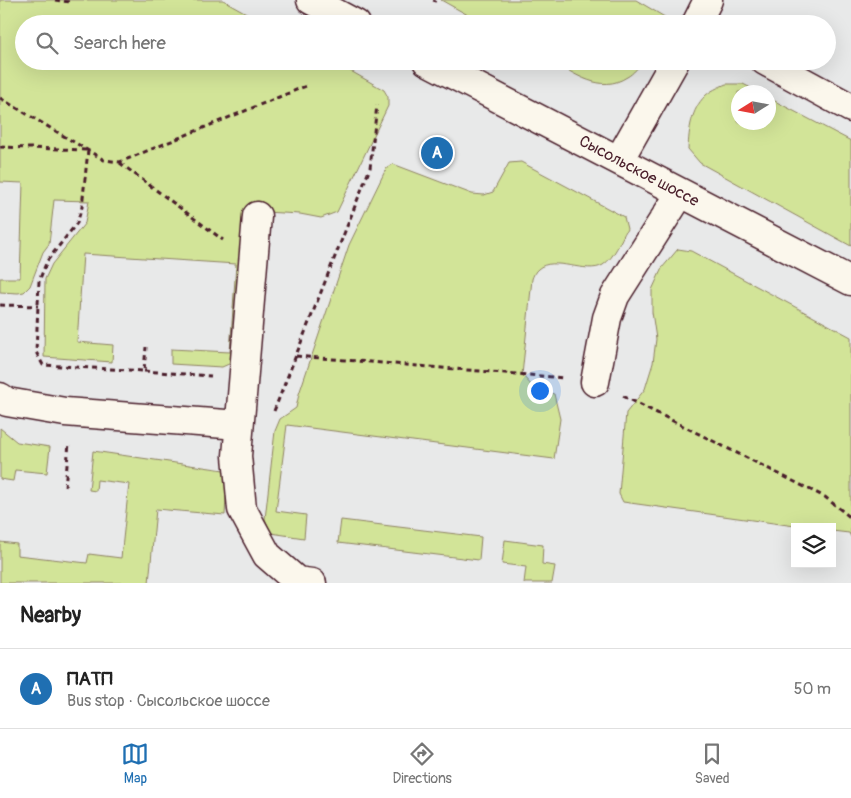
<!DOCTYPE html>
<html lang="en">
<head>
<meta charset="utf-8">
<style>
  body { margin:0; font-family:Pangolin,sans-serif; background:#f6f6f6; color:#222 }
  .controls { position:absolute; right:15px; bottom:15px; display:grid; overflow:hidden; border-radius:0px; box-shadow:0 5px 20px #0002 }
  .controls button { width:45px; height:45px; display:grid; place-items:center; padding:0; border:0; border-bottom:1px solid #e0e0e0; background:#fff; color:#222; font:25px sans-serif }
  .compass { position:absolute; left:731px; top:85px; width:45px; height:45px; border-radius:50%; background:#fff; box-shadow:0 5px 20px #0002; rotate:259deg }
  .you { position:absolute; left:539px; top:390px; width:18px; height:18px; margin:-12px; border:4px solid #fff; border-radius:50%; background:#1a73e8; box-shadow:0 0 0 8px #1a73e833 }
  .badge { display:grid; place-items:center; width:32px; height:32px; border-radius:50%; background:#1f6fb2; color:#fff; font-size:16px; font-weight:700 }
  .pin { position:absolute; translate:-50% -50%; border:2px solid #fff; box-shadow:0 1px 5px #0006 }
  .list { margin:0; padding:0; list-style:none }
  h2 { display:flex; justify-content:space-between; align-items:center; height:65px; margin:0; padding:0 20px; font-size:21px }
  h2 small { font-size:16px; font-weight:400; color:#767676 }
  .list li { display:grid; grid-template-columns:32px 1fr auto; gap:15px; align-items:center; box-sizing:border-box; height:80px; padding:0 20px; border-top:1px solid #e0e0e0 }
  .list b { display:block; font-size:19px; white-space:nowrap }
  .list p { margin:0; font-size:16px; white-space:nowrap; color:#767676 }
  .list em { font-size:16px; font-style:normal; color:#767676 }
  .icon { flex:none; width:28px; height:28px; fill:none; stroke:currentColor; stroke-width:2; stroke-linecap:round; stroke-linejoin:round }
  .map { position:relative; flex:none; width:851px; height:583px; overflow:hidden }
  .search { position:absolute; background:#fff; box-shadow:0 5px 20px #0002; left:15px; right:15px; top:15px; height:55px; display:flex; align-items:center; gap:12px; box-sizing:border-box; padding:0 18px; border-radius:28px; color:#767676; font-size:19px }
  .sheet { height:145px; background:#fff }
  nav { display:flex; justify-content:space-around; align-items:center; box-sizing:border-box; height:70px; border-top:1px solid #e0e0e0; background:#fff; font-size:14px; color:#767676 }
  nav a { display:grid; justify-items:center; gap:2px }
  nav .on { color:#1f6fb2 }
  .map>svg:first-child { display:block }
</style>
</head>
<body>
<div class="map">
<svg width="851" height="583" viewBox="0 0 851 583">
  <rect width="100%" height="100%" fill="#e8e9e9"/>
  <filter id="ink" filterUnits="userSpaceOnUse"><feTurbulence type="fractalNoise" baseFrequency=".02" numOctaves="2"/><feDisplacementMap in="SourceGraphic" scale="10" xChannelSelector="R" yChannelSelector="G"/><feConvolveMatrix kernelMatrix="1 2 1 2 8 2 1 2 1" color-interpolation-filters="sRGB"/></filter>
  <g filter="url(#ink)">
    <!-- green -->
    <path fill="#d2e498" stroke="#8e8262" d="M 0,0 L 223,0 L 266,24 L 24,24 L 24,61 L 333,61 L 384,90 L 388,97 L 388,106 L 337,212 L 321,218 L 300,214 L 247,211 L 238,360 L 222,367 L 171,364 L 171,349 L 230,352 L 236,264 L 83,254 L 77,342 L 113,345 L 112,362 L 44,357 L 45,279 L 52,264 L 85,223 L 89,201 L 54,200 L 49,244 L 43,252 L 30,286 L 24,292 L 18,293 L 0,292 L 0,278 L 20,278 L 23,183 L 0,182 Z
      M 441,0 L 636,0 L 668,19 L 666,24 L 484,24 Z
      M 552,61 L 644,61 C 639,66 633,74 627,77 C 601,94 575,74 552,61 Z
      M 726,84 L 743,84 L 759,92 L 738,92 L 738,122 L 768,122 L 769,98 L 851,141 L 851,246 L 700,163 L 688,149 C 689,130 691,110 705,96 C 710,91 719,87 726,84 Z
      M 521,162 L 624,217 L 627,229 C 620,241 615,257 603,265 C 587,275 553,255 538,269 C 535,271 533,276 532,279 L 522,375 L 535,389 L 554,394 L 560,419 L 554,459 L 287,425 L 276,511 L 306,515 L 304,538 L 271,533 L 265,519 L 275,431 L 280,419 L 296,408 L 299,394 L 349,245 L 386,169 L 393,164 L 472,194 L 484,195 L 493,192 L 509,163 Z
      M 678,249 L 691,251 L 851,337 L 851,537 L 849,533 L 832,531 L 832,527 L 802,527 L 623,502 L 619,494 L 626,413 L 645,389 L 653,363 L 656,339 L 652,312 L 652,290 L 662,268 Z
      M 0,428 L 17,442 L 50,447 L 47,473 L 15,470 L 13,481 L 0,479 Z
      M 93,451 L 224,470 L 227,478 L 225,515 L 156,509 L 149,583 L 0,583 L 0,542 L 17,544 L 17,555 L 87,563 L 89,554 L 121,558 L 129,484 L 97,480 L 96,491 L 89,490 Z
      M 341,520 L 481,537 L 479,560 L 338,543 Z
      M 505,540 L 543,545 L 542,564 L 555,566 L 552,583 L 524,583 L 526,567 L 502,564 Z"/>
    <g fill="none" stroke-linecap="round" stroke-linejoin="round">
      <defs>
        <path id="minor" d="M 696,24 L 708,0
          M 765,61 L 851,108
          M 619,160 L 675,61
          M 257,216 L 237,456 L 242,509 L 267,555 L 297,581 L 312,583
          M 595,382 L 607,318 L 615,296 L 680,194
          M 0,397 L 7,402 L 65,412 L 239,425"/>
        <path id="major" d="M 311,0 L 356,24
          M 427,61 L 851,281"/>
      </defs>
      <!-- minor casing -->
      <use href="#minor" stroke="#4a1f2b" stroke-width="31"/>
      <!-- major casing -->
      <use href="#major" stroke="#4a1f2b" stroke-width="31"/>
      <!-- path -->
      <path stroke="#4a1f2b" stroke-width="3" stroke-dasharray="5 4" stroke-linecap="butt" d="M 55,0 L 70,2
        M 434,2 L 435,0
        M 0,98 L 104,160 L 120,162 L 306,86
        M 0,147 L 87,150
        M 88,150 L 82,207 L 77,223 L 47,261 L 39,281 L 36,352 L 43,365 L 144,371 L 146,347
        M 120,163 L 223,240
        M 0,305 L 38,306
        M 296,356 L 565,378
        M 144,371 L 211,376
        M 623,396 L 825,497 L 851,518
        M 274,411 L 370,168 L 377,105
        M 65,487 L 69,443"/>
      <!-- minor -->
      <use href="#minor" stroke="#fbf7ec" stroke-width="28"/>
      <!-- major -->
      <use href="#major" stroke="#fbf7ec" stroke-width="28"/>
    </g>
  </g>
  <g text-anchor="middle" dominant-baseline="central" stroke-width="4.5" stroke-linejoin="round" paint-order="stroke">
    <!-- street labels -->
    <g font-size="16" fill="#4a1f2b" stroke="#fbf7ec">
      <text transform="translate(639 171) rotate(28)">Сысольское шоссе</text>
    </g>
  </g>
</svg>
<div class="controls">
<button><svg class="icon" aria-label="layers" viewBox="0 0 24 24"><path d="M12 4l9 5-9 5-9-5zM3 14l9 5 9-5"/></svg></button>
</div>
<svg class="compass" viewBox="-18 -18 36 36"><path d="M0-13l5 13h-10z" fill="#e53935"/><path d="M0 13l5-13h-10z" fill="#767676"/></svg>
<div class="you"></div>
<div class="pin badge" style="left:437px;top:153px">A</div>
<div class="search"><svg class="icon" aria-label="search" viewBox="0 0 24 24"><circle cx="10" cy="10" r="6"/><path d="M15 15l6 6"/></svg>Search here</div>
</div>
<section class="sheet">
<h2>Nearby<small></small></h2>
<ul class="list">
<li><span class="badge">A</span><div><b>ПАТП</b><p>Bus stop · Сысольское шоссе</p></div><em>50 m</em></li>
</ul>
</section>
<nav>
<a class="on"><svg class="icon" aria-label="map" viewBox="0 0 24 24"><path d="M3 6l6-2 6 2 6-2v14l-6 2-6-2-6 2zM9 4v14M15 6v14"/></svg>Map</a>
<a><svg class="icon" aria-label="directions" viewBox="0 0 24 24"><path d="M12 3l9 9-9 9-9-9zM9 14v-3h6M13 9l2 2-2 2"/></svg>Directions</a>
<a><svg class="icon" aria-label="saved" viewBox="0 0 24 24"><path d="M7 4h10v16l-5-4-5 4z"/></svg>Saved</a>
</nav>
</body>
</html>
